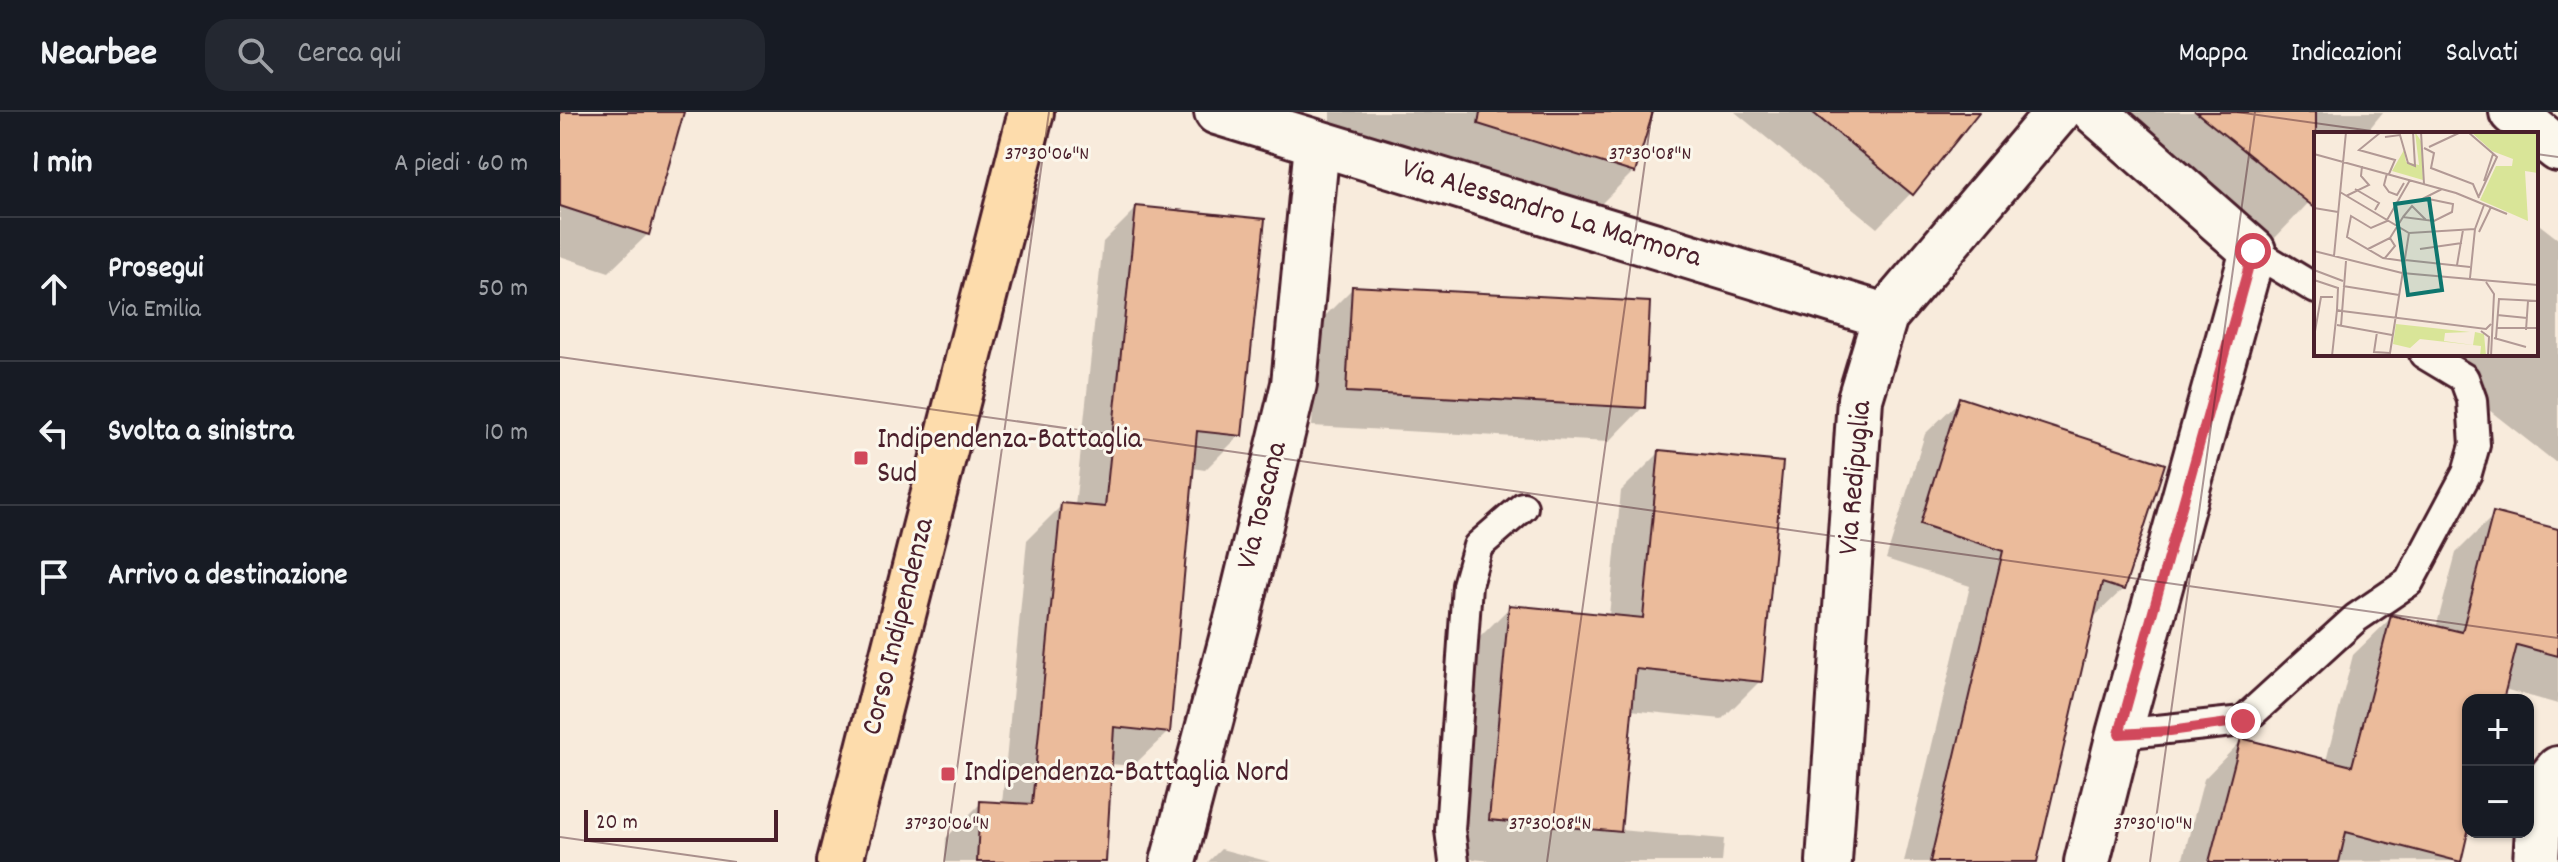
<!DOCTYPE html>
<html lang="it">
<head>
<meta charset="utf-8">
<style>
  body { margin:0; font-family:Dekko,sans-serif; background:#242831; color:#f1f3f6 }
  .controls { position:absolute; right:24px; bottom:24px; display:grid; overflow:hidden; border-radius:16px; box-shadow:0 2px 6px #0004 }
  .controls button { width:72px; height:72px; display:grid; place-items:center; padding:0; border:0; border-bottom:2px solid #363941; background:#171b24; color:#f1f3f6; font:40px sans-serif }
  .scale { position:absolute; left:24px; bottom:20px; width:194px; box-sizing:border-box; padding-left:8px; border:4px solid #4a1f2b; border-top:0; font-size:22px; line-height:28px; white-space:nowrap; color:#4a1f2b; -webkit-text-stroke:6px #fbf7ec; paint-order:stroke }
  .stop { position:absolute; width:24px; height:24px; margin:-18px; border:6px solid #d1495b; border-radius:50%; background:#fff }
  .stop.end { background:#d1495b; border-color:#fff; box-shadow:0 2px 8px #0008 }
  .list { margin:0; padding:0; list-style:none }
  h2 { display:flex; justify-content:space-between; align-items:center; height:104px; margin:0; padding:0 32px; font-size:34px }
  h2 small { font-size:26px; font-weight:400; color:#9ea1a6 }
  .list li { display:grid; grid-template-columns:52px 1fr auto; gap:24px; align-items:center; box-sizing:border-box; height:144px; padding:0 32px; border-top:2px solid #363941 }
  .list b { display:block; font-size:30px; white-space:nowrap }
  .list p { margin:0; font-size:26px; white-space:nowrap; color:#9ea1a6 }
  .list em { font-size:26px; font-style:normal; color:#9ea1a6 }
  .icon { flex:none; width:44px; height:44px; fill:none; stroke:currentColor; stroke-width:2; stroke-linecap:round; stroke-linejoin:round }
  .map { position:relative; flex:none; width:1998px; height:750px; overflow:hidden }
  header { display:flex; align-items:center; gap:48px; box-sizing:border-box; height:112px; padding:0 40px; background:#171b24; border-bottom:2px solid #363941 }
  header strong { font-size:38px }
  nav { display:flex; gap:44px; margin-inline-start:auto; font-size:28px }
  .search { width:560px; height:72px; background:#242831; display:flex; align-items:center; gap:20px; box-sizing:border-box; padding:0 28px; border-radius:24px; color:#9ea1a6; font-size:30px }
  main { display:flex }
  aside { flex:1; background:#171b24 }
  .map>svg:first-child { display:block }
</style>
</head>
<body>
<header>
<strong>Nearbee</strong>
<div class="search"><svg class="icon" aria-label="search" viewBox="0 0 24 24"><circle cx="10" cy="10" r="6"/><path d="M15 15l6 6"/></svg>Cerca qui</div>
<nav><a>Mappa</a><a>Indicazioni</a><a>Salvati</a></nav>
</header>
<main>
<aside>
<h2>1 min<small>A piedi · 60 m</small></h2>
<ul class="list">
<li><svg class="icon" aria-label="ahead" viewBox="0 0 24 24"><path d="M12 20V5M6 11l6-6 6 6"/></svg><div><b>Prosegui</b><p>Via Emilia</p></div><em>50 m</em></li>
<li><svg class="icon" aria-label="left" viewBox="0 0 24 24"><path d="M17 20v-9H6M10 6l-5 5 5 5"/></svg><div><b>Svolta a sinistra</b></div><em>10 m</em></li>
<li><svg class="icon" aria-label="arrive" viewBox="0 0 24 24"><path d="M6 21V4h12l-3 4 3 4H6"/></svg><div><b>Arrivo a destinazione</b></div></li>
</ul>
</aside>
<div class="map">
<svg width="1998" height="750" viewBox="0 0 1998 750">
  <rect width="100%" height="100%" fill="#f8ebdc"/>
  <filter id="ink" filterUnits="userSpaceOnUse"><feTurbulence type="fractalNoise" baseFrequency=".0125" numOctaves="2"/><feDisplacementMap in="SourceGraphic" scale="16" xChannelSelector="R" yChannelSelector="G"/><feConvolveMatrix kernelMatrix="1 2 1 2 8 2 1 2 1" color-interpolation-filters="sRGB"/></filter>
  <g filter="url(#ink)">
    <!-- shadow -->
    <path fill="#0003" d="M 0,0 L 122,0 L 88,122 L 49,160 L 0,144 Z
      M 770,0 L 1091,0 L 1073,60 L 1039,94 L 770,11 Z
      M 1175,0 L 1406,0 L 1351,81 L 1317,116 Z
      M 1559,0 L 1823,0 L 1805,22 L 1756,22 L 1756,83 L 1715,126 Z
      M 577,96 L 680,323 L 645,358 L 632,356 L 608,620 L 573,654 L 550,652 L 544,750 L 385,750 L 386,726 L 421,691 L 442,692 L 467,428 L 502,393 L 515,394 L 543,130 Z
      M 1976,110 L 1998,127 L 1998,347 L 1995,350 L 1858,242 L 1976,242 Z
      M 793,176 L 1083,295 L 1049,330 L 752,314 L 758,211 Z
      M 1400,288 L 1563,477 L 1531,508 L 1475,750 L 1344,750 L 1410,474 L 1326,447 L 1365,322 Z
      M 1100,340 L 1200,569 L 1162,607 L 1070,598 L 1059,718 L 1164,727 L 1162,750 L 942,750 L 891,745 L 912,533 L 950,495 L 1049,504 L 1061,379 Z
      M 1934,403 L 1998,419 L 1998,592 L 1944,577 L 1941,588 L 1908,588 L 1908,714 L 1899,749 L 1622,750 L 1644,667 L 1682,628 L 1766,649 L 1793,543 L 1832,505 L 1876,516 L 1896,441 Z
      M 661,737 L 710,750 L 648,750 Z"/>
    <!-- building -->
    <path fill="#ebbb9b" stroke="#4a1f2b" stroke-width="2" d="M 0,0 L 124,0 L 89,123 L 0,94 Z
      M 920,0 L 1093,0 L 1075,61 L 918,12 Z
      M 1252,0 L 1419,0 L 1353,83 Z
      M 1636,0 L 1756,0 L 1756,97 Z
      M 576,94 L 705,107 L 682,324 L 637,319 L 610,621 L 554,615 L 546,750 L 417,750 L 420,689 L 472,692 L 501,391 L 545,395 Z
      M 792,174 L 1090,190 L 1085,296 L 786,280 Z
      M 1399,285 L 1605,352 L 1564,478 L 1542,471 L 1477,750 L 1370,750 L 1443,439 L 1360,412 Z
      M 1099,338 L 1223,350 L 1202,570 L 1076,557 L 1061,720 L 929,708 L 949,493 L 1083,506 Z
      M 1933,400 L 1998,417 L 1998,544 L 1957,533 L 1943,588 L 1908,588 L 1908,720 L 1901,750 L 1786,720 L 1779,750 L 1649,750 L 1681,626 L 1792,654 L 1831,503 L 1902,520 Z"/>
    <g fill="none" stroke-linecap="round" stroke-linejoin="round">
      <defs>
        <path id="lane" d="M 1693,139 L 1756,177
          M 1559,622 L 1683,609 L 1796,506 L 1849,470 L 1907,361 L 1915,333 L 1912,288 L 1904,266 L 1864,242
          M 894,750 L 890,718 L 907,473 L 918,434 L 963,395"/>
        <path id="street" d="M 657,0 L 1325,204
          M 1952,0 L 1998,37
          M 613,750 L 679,500 L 734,272 L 757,32
          M 1269,750 L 1300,287 L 1325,204 L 1498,0
          M 1527,750 L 1559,622 L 1693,139 L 1535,0
          M 1976,750 L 1978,717 L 1985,673 L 1998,657"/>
        <path id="primary" d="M 280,750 L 471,0"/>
      </defs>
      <!-- lane casing -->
      <use href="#lane" stroke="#4a1f2b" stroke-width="34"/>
      <!-- street casing -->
      <use href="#street" stroke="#4a1f2b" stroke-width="50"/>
      <!-- primary casing -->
      <use href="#primary" stroke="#4a1f2b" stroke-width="50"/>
      <!-- lane -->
      <use href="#lane" stroke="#fbf7ec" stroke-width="28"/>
      <!-- street -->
      <use href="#street" stroke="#fbf7ec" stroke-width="44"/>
      <!-- primary -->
      <use href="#primary" stroke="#fddcac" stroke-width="44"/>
    </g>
  </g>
  <g fill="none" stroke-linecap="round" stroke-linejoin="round" filter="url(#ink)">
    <!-- route -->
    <path stroke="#d1495b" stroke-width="10" d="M 1683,609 L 1610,619 L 1559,622 L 1693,139"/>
  </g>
  <!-- ticks -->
  <path fill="none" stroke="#4a1f2b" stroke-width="2" stroke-opacity="0.45" d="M 1677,0 L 1833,22M 1976,42 L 1998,45M 0,245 L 1998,526M 0,725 L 177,750M 384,750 L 489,0M 987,750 L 1092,0M 1590,750 L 1695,0"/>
  <!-- markers -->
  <g fill="#d1495b" stroke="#fbf7ec" stroke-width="3">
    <rect x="293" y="338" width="16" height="16" rx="4"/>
    <rect x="380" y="654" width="16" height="16" rx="4"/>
  </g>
  <g text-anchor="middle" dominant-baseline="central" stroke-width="6" stroke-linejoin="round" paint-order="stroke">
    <!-- street labels -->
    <g font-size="30" fill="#4a1f2b" stroke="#fbf7ec">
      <text transform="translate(991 103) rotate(17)">Via Alessandro La Marmora</text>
      <text transform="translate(1297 366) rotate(-85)">Via Redipuglia</text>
      <text transform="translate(704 394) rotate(-76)">Via Toscana</text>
      <text transform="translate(340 515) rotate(-76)">Corso Indipendenza</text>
    </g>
    <!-- poi labels -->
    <g font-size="30" fill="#4a1f2b" stroke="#fbf7ec" text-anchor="start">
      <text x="317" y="329">Indipendenza-Battaglia<tspan x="317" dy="34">Sud</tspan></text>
      <text x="404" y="662">Indipendenza-Battaglia Nord</text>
    </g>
  </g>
  <!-- overview -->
  <g transform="translate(1754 20)">
    <rect width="224" height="224" fill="#f8ebdc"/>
    <path d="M 101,0 L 107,9 L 109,48 L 78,39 L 90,18 L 92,30 L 105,33 ZM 157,0 L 224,0 L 224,41 L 211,39 L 214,89 L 166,68 L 182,34 L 198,34 L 199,27 L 178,19 ZM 82,192 L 156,200 L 131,201 L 130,209 L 159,213 L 161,200 L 170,202 L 172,224 L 166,224 L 167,214 L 106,207 L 96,216 L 79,212 Z" fill="#d9e598"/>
    <path fill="none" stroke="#b29995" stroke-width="2" d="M 67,0 L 45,18 L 81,28 L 75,42M 107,0 L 110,52M 154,0 L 183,25 L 165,64M 71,5 L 86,3 L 94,31 L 101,34 L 99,0M 115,15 L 147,0M 110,16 L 120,21 L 117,36 L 159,52 L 165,66M 0,22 L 142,61 L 193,82M 73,41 L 70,53 L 75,60 L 83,63 L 90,51M 170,49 L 179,22M 41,57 L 65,71 L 61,78M 26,60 L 95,101 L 161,97M 32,64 L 55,53 L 47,44 L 48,34M 0,76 L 24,80M 89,85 L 98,74 L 112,88M 73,88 L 96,48M 73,89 L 57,96 L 37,84 L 33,105 L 69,126 L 90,129M 165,100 L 177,75M 54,117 L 76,106 L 89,85 L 120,89 L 138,80 L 139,72 L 110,66 L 128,57M 106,117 L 148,111M 0,119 L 88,141 L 224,153M 20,124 L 32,0M 71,126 L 81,114 L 76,106M 91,128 L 156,135M 143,133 L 149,98M 0,138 L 29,149M 156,146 L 161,97 L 170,73M 0,148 L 24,156 L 23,178 L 28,179M 172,150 L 180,162 L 177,224M 29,154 L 85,163M 28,179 L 172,197 L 177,192M 183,183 L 213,186M 23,193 L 78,203M 27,194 L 32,129M 182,196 L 224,196M 212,198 L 214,169M 167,199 L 175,205 L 174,224M 63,200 L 60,220 L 76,221 L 95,101M 0,205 L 7,165 L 19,165M 180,206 L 212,215M 182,206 L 185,167 L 224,169M 18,224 L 23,178"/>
    <path fill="#0f766e" fill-opacity="0.15" stroke="#0f766e" stroke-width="4" d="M 115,67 L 128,158 L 94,163 L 81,72 Z"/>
    <rect width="224" height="224" fill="none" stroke="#4a1f2b" stroke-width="4"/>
  </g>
  <g font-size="20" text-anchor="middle" fill="#4a1f2b" stroke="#fbf7ec" stroke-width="6" stroke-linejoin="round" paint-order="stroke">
    <text x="487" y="47">37°30'06"N</text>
    <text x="1090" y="47">37°30'08"N</text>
    <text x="387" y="717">37°30'06"N</text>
    <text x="990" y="717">37°30'08"N</text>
    <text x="1593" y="717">37°30'10"N</text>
  </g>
</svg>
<div class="controls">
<button>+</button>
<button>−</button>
</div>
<div class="scale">20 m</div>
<div class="stop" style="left:1693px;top:139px"></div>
<div class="stop end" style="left:1683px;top:609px"></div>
</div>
</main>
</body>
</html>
